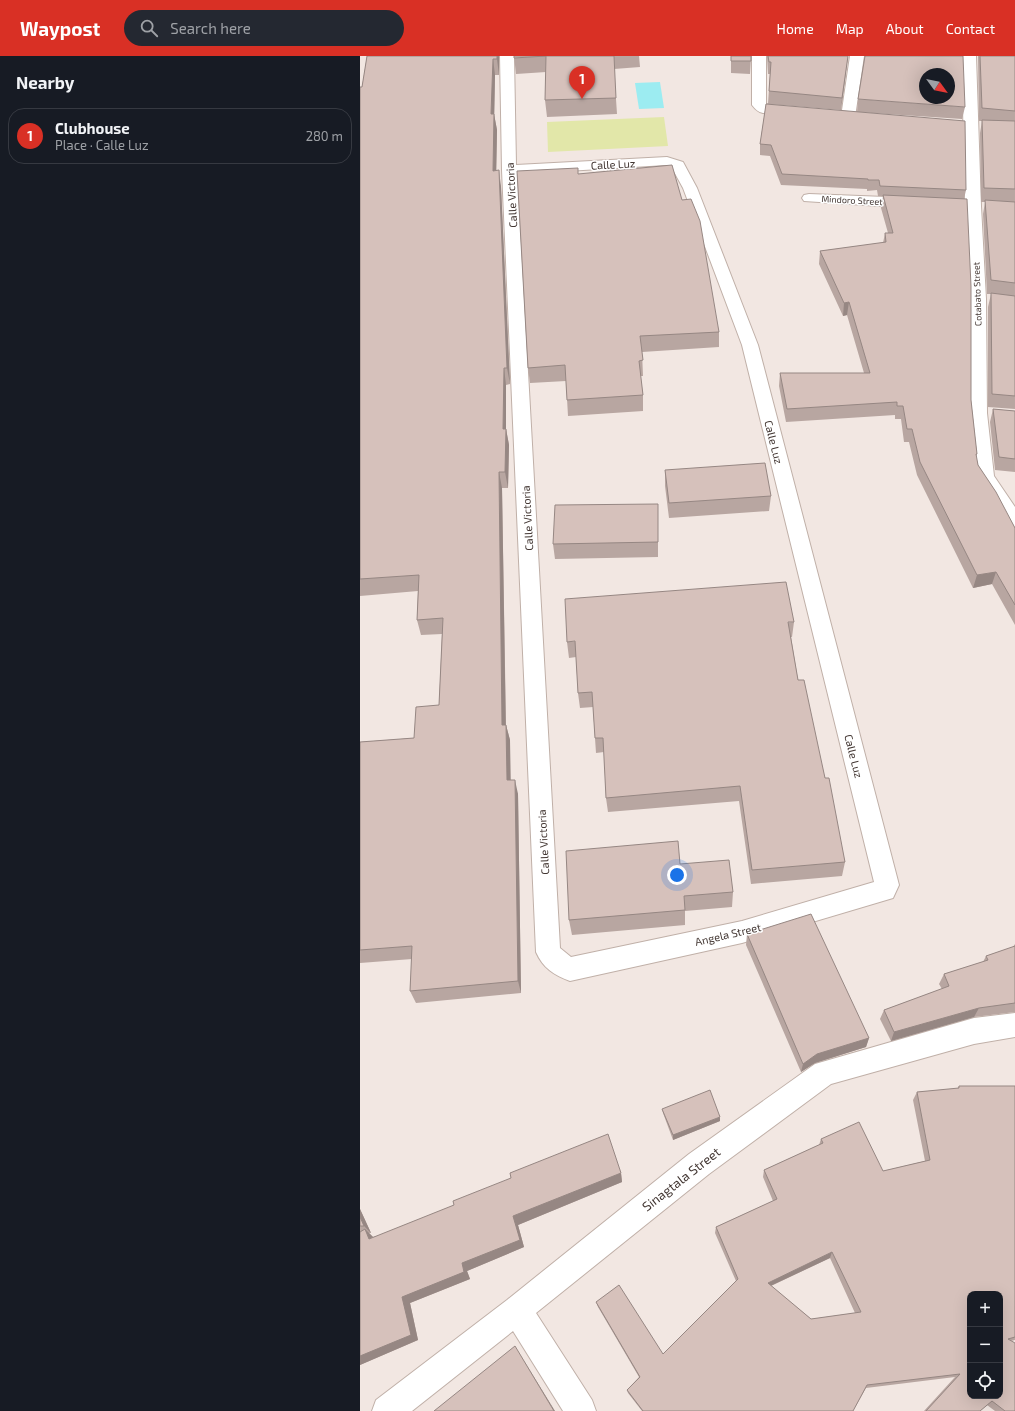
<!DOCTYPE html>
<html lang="en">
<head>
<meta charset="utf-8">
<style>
  body { margin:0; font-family:"Exo 2",sans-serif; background:#242831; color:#f1f3f6 }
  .controls { position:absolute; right:12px; bottom:12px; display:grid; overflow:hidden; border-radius:8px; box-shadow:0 4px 16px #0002 }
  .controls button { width:36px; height:36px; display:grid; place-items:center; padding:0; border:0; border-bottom:1px solid #363941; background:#171b24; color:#f1f3f6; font:20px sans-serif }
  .compass { position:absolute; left:559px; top:12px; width:36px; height:36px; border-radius:50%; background:#171b24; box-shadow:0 4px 16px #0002; rotate:123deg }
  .you { position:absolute; left:317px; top:819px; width:14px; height:14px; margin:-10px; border:3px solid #fff; border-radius:50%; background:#1a73e8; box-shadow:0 0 0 6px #1a73e833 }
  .badge { display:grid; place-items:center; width:26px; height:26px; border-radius:50%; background:#d93025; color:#fff; font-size:13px; font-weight:700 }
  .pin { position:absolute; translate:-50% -33px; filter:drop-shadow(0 1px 2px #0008) }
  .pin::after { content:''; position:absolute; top:21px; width:14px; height:12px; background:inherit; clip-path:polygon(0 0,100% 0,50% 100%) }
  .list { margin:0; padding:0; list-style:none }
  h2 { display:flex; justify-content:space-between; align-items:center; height:52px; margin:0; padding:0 16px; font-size:17px }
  h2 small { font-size:13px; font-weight:400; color:#9ea1a6 }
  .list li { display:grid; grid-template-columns:26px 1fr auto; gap:12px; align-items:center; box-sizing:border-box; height:56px; margin:0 8px 8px; padding:0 8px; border:1px solid #363941; border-radius:16px }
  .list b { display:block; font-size:15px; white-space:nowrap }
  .list p { margin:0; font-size:13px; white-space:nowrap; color:#9ea1a6 }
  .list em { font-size:13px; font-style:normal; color:#9ea1a6 }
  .icon { flex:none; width:22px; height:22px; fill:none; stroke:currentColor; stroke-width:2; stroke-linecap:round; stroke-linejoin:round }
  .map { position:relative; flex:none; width:655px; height:1355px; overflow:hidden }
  header { display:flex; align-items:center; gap:24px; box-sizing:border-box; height:56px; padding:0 20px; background:#d93025; color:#fff }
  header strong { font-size:19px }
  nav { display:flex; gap:22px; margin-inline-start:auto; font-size:14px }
  .search { width:280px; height:36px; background:#242831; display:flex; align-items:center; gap:10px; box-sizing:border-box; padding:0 14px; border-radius:22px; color:#9ea1a6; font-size:15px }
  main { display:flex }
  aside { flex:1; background:#171b24 }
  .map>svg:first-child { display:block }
</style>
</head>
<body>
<header>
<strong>Waypost</strong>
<div class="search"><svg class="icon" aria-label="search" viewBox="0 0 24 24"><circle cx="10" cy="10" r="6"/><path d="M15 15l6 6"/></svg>Search here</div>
<nav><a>Home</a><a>Map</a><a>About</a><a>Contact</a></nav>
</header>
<main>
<aside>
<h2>Nearby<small></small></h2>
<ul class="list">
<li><span class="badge">1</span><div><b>Clubhouse</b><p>Place · Calle Luz</p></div><em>280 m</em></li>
</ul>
</aside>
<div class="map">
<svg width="655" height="1355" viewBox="0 0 655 1355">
  <rect width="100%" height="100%" fill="#f2e7e2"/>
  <!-- green -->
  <path fill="#e2e7a9" d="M 304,61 L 308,90 L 188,96 L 187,66 Z"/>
  <!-- water -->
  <path fill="#9cecf1" d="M 300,26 L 304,52 L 279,53 L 275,27 Z"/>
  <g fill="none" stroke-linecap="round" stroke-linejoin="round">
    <defs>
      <path id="street" d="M 140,0 L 154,0 L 156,109 L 307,101 L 323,106 L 337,132 L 398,289 L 539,829 L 533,842 L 382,887 L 210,925 C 194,919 183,912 176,896 L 142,114 ZM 306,109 L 312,112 L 323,132 L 382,289 L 514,826 L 382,865 L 211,901 L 200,892 L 157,118 Z
        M 392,0 L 406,0 L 406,48 L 440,53 L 442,56 L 440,59 L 435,60 L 403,57 C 398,56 395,53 392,49 Z
        M 490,0 L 504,0 L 495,61 L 493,64 L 488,65 L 483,64 L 481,61 Z
        M 602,0 L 616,0 L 621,150 L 626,243 L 627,357 L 634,420 L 655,451 L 655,473 L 648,471 L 616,421 L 609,357 L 610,243 L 605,150 Z
        M 449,138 L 551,142 L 556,144 L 559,147 L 556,150 L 551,152 L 444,145 L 442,142 L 444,139 Z
        M 655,957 L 655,981 L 614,988 L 471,1028 L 349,1118 L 176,1257 L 232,1344 L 236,1355 L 203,1355 L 153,1275 L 52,1355 L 12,1355 L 16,1344 L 147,1244 L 329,1098 L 455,1008 L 614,962 Z"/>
    </defs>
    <!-- street casing -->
    <use href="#street" stroke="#c0b0a8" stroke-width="2"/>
    <!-- street -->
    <use href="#street" fill="#fff" fill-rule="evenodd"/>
  </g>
  <!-- wall -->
  <path fill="#b8a6a1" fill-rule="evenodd" d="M 7,0 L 139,0 L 139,19 L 135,19 L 134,58 L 137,74 L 136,114 L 141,131 L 150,328 L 146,329 L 146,373 L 149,389 L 148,432 L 142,432 L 146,669 L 150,684 L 150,724 L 158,738 L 161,937 L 56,947 L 50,935 L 52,903 L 0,907 L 0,686 L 54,682 L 79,649 L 82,578 L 61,579 L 57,564 L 58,535 L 0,540 L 0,31 L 2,31 Z
    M 154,0 L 279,0 L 280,11 L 254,13 L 257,58 L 187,61 L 185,44 L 186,16 L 156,18 Z
    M 371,0 L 391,0 L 390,18 L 371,17 Z
    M 407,0 L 488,0 L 481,54 L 408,48 L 410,18 L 408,18 Z
    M 618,0 L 655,0 L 655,353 L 628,351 L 628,251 L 631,238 L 627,238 L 623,158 L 625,146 L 621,146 L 620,77 L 622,65 L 619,65 Z
    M 498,43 L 605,51 L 602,63 L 497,56 Z
    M 406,48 L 606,134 L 604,143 L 611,344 L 617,398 L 616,401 L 618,409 L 655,472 L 655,569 L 632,528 L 613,532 L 557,419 L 549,386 L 544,386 L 541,363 L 535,363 L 535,359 L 426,366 L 419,330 L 420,317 L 504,317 L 487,259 L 483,260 L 459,208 L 460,195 L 523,187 L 525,177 L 528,177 L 521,152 L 523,140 L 518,140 L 517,134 L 507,135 L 507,133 L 421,129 L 410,100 L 400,99 L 400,88 Z
    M 218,118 L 359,276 L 359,291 L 282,296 L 283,320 L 280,320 L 283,339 L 283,355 L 208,360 L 206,325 L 170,327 L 168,312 Z
    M 633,353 L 655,355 L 655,416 L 635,414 L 630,366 Z
    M 305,414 L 411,440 L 409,455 L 309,462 L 305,430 Z
    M 298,463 L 298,501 L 195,503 L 193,488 Z
    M 434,566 L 432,581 L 431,581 L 438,624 L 465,722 L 485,806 L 482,820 L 391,828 L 379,745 L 248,756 L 246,742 L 244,696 L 236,697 L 235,682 L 233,651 L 220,652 L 218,637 L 216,601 L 209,602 L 207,586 Z
    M 320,808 L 373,836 L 372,851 L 325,855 L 325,869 L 212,879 L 209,864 Z
    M 387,878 L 509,982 L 506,991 L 455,1007 L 441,1016 L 386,889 Z
    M 655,888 L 655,956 L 614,961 L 531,985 L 520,963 L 524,954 L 582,933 L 579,928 L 584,918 L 623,906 L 626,900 L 653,891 Z
    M 599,1030 L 655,1030 L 655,1284 L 651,1285 L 655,1355 L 635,1355 L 627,1349 L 620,1355 L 564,1355 L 595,1321 L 506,1332 L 493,1355 L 282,1355 L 268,1337 L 267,1334 L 279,1321 L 238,1251 L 236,1246 L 303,1298 L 376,1225 L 355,1177 L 356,1171 L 413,1145 L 403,1121 L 404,1114 L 459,1089 L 461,1083 L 523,1115 L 565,1105 L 553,1044 L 557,1036 L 597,1033 ZM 470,1202 L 495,1257 L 451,1263 L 411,1230 Z
    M 302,1053 L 360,1065 L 313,1084 L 303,1057 Z
    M 261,1117 L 262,1126 L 158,1169 L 164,1191 L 107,1215 L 110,1223 L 50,1247 L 58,1284 L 0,1309 L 0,1153 L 11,1177 L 9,1177 L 13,1181 Z"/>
  <!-- shaded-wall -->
  <path fill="#968783" d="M 137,0 L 139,0 L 139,19 L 137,3 Z
    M 488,0 L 481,54 L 482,42 Z
    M 133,3 L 135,19 L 134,74 L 131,58 Z
    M 134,58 L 137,74 L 136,131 L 133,115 Z
    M 139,114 L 141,131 L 150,328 L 147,312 Z
    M 489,246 L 487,259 L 483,260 L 484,247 Z
    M 144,312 L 146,329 L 146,379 L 146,373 L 149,389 L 148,432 L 145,416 L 143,373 Z
    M 139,416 L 142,432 L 146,684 L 142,669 Z
    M 636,516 L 632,528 L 613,532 L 617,519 Z
    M 146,669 L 150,684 L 151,738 L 147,724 Z
    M 155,724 L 158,738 L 161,937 L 158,925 Z
    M 619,952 L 614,961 L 531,985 L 534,976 Z
    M 509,982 L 506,991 L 455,1007 L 441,1016 L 443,1008 L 457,998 Z
    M 360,1061 L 360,1065 L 313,1084 L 313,1079 Z
    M 261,1117 L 262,1126 L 158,1169 L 164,1191 L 107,1215 L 110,1223 L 50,1247 L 58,1284 L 0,1309 L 0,1300 L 42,1241 L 102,1207 L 153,1160 Z
    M 0,1153 L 11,1177 L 4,1170 L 0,1161 Z
    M 5,1173 L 13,1181 L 9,1183 Z
    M 472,1196 L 470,1202 L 406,1232 L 408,1227 Z
    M 155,1290 L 158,1295 L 195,1355 L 194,1355 Z"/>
  <!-- building -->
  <path fill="#d6c1bb" stroke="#968783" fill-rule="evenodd" d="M 7,0 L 137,0 L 137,3 L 133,3 L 131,58 L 134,58 L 133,115 L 139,114 L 147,312 L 144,312 L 143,373 L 146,373 L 145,416 L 139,416 L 142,669 L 146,669 L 147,724 L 155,724 L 158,925 L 50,935 L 52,890 L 0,894 L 0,686 L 54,682 L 56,651 L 79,649 L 83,562 L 57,564 L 59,519 L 0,523 L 0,31 L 2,31 Z
    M 154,0 L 254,0 L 256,42 L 185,44 L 186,0 L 154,2 Z
    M 371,0 L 391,0 L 391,5 L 371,5 Z
    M 408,0 L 488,0 L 482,42 L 409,35 L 411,6 L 409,6 Z
    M 505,0 L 603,0 L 605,51 L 498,43 ZM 565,18 L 589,18 L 589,42 L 565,42 Z
    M 620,0 L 655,0 L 655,55 L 622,52 Z
    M 406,48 L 605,65 L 606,134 L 520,130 L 519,124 L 508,124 L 508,123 L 422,118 L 411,89 L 400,88 Z
    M 622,64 L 655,65 L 655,133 L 624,132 Z
    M 312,109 L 322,144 L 331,143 L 340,165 L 359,276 L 280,280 L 283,304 L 279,305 L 283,339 L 207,344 L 205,309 L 168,312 L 157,115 L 218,112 L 218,118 Z
    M 523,139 L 607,143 L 611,230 L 611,344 L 617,398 L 616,398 L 618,409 L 636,436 L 655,472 L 655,549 L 636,516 L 617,519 L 560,406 L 552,373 L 547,373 L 543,350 L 537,350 L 537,346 L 427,353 L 420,317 L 510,317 L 489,246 L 484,247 L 460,195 L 526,186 L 525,177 L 533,177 Z
    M 625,144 L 655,146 L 655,227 L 631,224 Z
    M 631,237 L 655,240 L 655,340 L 632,338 Z
    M 633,353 L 655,355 L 655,403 L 639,401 Z
    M 405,407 L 411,440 L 309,447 L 305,414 Z
    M 298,448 L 298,486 L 193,488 L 195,449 Z
    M 426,526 L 434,566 L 428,566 L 438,624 L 444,624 L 465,722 L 469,722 L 485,806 L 392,814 L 380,730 L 246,742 L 243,682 L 235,682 L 232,636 L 218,637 L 215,585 L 207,586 L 205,543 Z
    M 318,785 L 320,808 L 369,804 L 373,836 L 324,840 L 325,854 L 209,864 L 206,795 Z
    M 451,858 L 509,982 L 457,998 L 443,1008 L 387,878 Z
    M 655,890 L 655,947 L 619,952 L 534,976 L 524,954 L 589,930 L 584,918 L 628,904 L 626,900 Z
    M 599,1030 L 655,1030 L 655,1281 L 648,1283 L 655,1287 L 655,1355 L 645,1355 L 632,1345 L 620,1355 L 566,1355 L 600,1318 L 507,1329 L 493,1355 L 283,1355 L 267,1334 L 280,1321 L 236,1246 L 259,1229 L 303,1298 L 378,1223 L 356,1171 L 417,1143 L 404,1114 L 463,1087 L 461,1083 L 499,1066 L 523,1115 L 570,1104 L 557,1036 L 599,1032 ZM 472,1196 L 501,1256 L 451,1263 L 408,1227 ZM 610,1238 L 640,1238 L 640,1340 L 610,1340 Z
    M 350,1034 L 360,1061 L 313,1079 L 302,1053 Z
    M 248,1078 L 261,1117 L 153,1160 L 160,1184 L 102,1207 L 104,1216 L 42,1241 L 51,1279 L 0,1300 L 0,1176 L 5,1173 L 9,1183 L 94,1149 L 93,1145 L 151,1122 L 150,1117 Z
    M 0,1161 L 4,1170 L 0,1170 Z
    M 155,1290 L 194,1355 L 74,1355 Z"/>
  <g text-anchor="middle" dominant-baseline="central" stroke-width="3" stroke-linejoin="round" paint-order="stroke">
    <!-- far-street labels -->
    <g font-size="9" fill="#433733" stroke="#fff">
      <text transform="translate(492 144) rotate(3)">Mindoro Street</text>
      <text transform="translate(617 238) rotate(-92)">Cotabato Street</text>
    </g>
    <!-- street labels -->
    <g font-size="11" fill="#433733" stroke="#fff">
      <text transform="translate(253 108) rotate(-3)">Calle Luz</text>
      <text transform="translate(151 139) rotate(-93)">Calle Victoria</text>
      <text transform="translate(414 386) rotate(76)">Calle Luz</text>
      <text transform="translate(167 462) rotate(-93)">Calle Victoria</text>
      <text transform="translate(494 700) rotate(76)">Calle Luz</text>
      <text transform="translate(183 786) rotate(-93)">Calle Victoria</text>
      <text transform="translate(368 878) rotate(-13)">Angela Street</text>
    </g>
    <!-- near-street labels -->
    <g font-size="13" fill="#433733" stroke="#fff">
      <text transform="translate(321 1123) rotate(-38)">Sinagtala Street</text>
    </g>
  </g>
</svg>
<div class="controls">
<button>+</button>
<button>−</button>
<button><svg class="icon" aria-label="locate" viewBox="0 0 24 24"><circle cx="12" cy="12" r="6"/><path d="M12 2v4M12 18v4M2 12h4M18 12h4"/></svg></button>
</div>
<svg class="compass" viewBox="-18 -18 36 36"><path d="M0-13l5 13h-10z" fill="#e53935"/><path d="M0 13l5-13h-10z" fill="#9ea1a6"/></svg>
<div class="you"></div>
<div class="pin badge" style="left:222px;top:43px">1</div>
</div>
</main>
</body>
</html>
